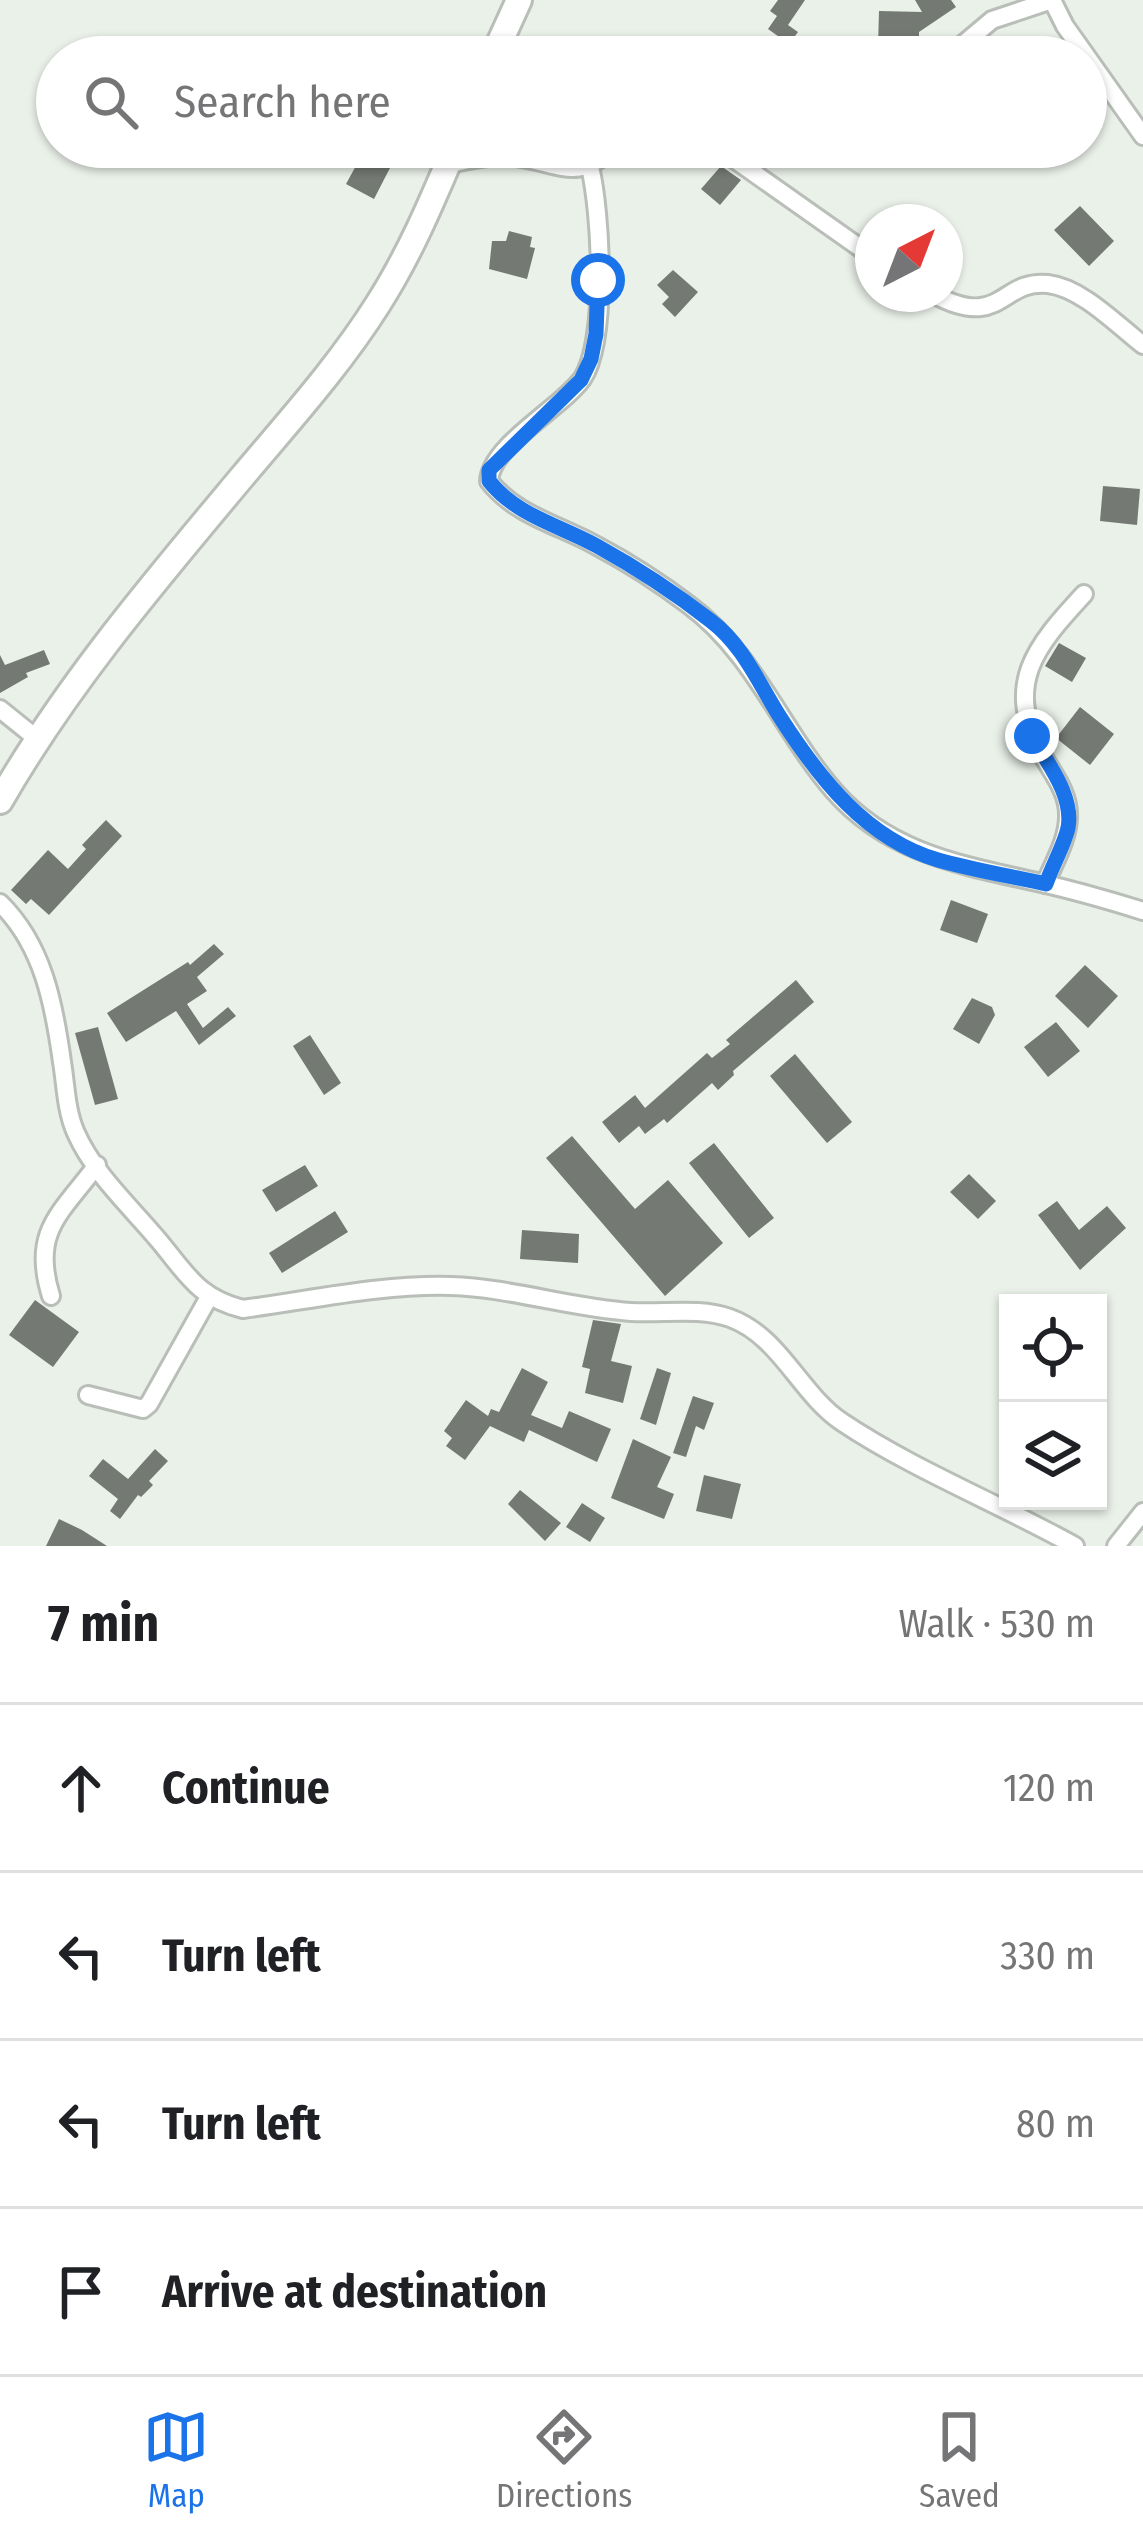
<!DOCTYPE html>
<html lang="en">
<head>
<meta charset="utf-8">
<style>
  body { margin:0; font-family:"Fira Sans Condensed",sans-serif; background:#f6f6f6; color:#202124 }
  .controls { position:absolute; right:36px; bottom:36px; display:grid; overflow:hidden; border-radius:0px; box-shadow:0 3px 9px #0004 }
  .controls button { width:108px; height:108px; display:grid; place-items:center; padding:0; border:0; border-bottom:3px solid #e0e0e0; background:#fff; color:#202124; font:60px sans-serif }
  .compass { position:absolute; left:855px; top:204px; width:108px; height:108px; border-radius:50%; background:#fff; box-shadow:0 3px 9px #0004; rotate:42deg }
  .stop { position:absolute; width:36px; height:36px; margin:-27px; border:9px solid #1a73e8; border-radius:50%; background:#fff }
  .stop.end { background:#1a73e8; border-color:#fff; box-shadow:0 3px 12px #0008 }
  .list { margin:0; padding:0; list-style:none }
  h2 { display:flex; justify-content:space-between; align-items:center; height:156px; margin:0; padding:0 48px; font-size:51px }
  h2 small { font-size:39px; font-weight:400; color:#757577 }
  .list li { display:grid; grid-template-columns:78px 1fr auto; gap:36px; align-items:center; box-sizing:border-box; height:168px; padding:0 48px; border-top:3px solid #e0e0e0 }
  .list b { display:block; font-size:45px; white-space:nowrap }
  .list em { font-size:39px; font-style:normal; color:#757577 }
  .icon { flex:none; width:66px; height:66px; fill:none; stroke:currentColor; stroke-width:2; stroke-linecap:round; stroke-linejoin:round }
  .map { position:relative; flex:none; width:1143px; height:1546px; overflow:hidden }
  .search { position:absolute; background:#fff; box-shadow:0 3px 9px #0004; left:36px; right:36px; top:36px; height:132px; display:flex; align-items:center; gap:30px; box-sizing:border-box; padding:0 42px; border-radius:66px; color:#757577; font-size:45px }
  .sheet { height:828px; background:#fff }
  nav { display:flex; justify-content:space-around; align-items:center; box-sizing:border-box; height:168px; border-top:3px solid #e0e0e0; background:#fff; font-size:33px; color:#757577 }
  nav a { display:grid; justify-items:center; gap:6px }
  nav .on { color:#1a73e8 }
  .map>svg:first-child { display:block }
</style>
</head>
<body>
<div class="map">
<svg width="1143" height="1546" viewBox="0 0 1143 1546">
  <rect width="100%" height="100%" fill="#eaf1e9"/>
  <!-- building -->
  <path fill="#747a73" d="M 778,0 L 805,0 L 788,25 L 798,32 L 789,44 L 768,29 L 777,16 L 770,11 Z
    M 915,0 L 951,0 L 956,7 L 919,32 L 919,46 L 878,46 L 879,11 L 922,12 Z
    M 364,151 L 391,166 L 374,199 L 346,184 Z
    M 721,166 L 741,180 L 720,205 L 701,189 Z
    M 1080,206 L 1114,241 L 1089,266 L 1054,230 Z
    M 509,231 L 532,237 L 530,247 L 535,248 L 527,279 L 489,269 L 492,241 L 506,241 Z
    M 673,270 L 698,292 L 675,317 L 662,304 L 669,297 L 657,285 Z
    M 1103,486 L 1140,489 L 1137,525 L 1100,521 Z
    M 1059,643 L 1086,658 L 1072,682 L 1045,666 Z
    M 44,650 L 50,664 L 26,673 L 28,677 L 0,693 L 0,655 L 5,665 Z
    M 1080,707 L 1114,734 L 1090,765 L 1056,738 Z
    M 106,820 L 122,836 L 49,915 L 31,899 L 26,904 L 11,890 L 48,850 L 68,869 L 86,849 L 82,845 Z
    M 951,900 L 988,914 L 977,943 L 940,930 Z
    M 214,944 L 224,954 L 197,977 L 207,991 L 187,1004 L 203,1028 L 228,1007 L 236,1016 L 199,1045 L 176,1011 L 126,1042 L 107,1013 L 188,962 L 190,965 Z
    M 1085,965 L 1118,996 L 1088,1028 L 1055,996 Z
    M 796,980 L 814,1002 L 733,1071 L 734,1075 L 718,1090 L 712,1083 L 667,1123 L 664,1119 L 645,1134 L 639,1126 L 619,1143 L 602,1122 L 635,1095 L 645,1108 L 707,1053 L 712,1058 L 730,1044 L 726,1040 Z
    M 972,998 L 992,1007 L 995,1015 L 979,1044 L 953,1029 Z
    M 1056,1022 L 1080,1051 L 1048,1077 L 1024,1047 Z
    M 98,1027 L 118,1099 L 95,1105 L 75,1033 Z
    M 310,1035 L 341,1083 L 324,1095 L 293,1046 Z
    M 795,1054 L 852,1122 L 827,1143 L 770,1076 Z
    M 572,1136 L 635,1209 L 668,1180 L 723,1243 L 665,1296 L 546,1158 Z
    M 714,1143 L 774,1218 L 749,1238 L 689,1163 Z
    M 305,1165 L 318,1186 L 276,1212 L 262,1190 Z
    M 969,1174 L 996,1201 L 978,1219 L 950,1192 Z
    M 1057,1201 L 1079,1230 L 1107,1206 L 1126,1228 L 1080,1270 L 1038,1215 Z
    M 335,1211 L 348,1232 L 282,1273 L 269,1253 Z
    M 522,1230 L 579,1234 L 578,1263 L 520,1259 Z
    M 35,1300 L 79,1332 L 53,1367 L 9,1335 Z
    M 593,1320 L 621,1324 L 611,1361 L 632,1366 L 623,1403 L 585,1393 L 590,1369 L 582,1367 Z
    M 522,1368 L 548,1382 L 531,1415 L 562,1428 L 569,1411 L 611,1429 L 597,1462 L 529,1430 L 524,1442 L 490,1426 L 465,1460 L 446,1446 L 452,1438 L 444,1431 L 466,1400 L 488,1416 L 491,1409 L 499,1412 Z
    M 657,1368 L 671,1373 L 656,1425 L 640,1419 Z
    M 693,1396 L 714,1403 L 704,1430 L 696,1426 L 686,1457 L 673,1453 Z
    M 633,1439 L 671,1457 L 657,1487 L 674,1494 L 664,1519 L 611,1498 Z
    M 155,1449 L 168,1461 L 149,1481 L 153,1485 L 141,1497 L 138,1495 L 120,1519 L 110,1511 L 118,1499 L 89,1476 L 103,1459 L 128,1479 Z
    M 704,1475 L 741,1484 L 732,1519 L 696,1511 Z
    M 520,1490 L 561,1523 L 545,1541 L 508,1504 Z
    M 582,1503 L 605,1518 L 590,1542 L 566,1527 Z
    M 59,1519 L 82,1530 L 107,1546 L 46,1546 Z"/>
  <g fill="none" stroke-linecap="round" stroke-linejoin="round">
    <defs>
      <path id="street" d="M 1052,0 L 1065,26 L 1143,136
        M 948,57 L 992,20 L 1052,0
        M 717,147 L 873,257
        M 448,164 C 470,160 493,154 516,157 C 560,163 577,183 614,147
        M 590,167 C 601,212 608,341 582,379 C 560,409 491,445 489,481 C 516,516 560,525 597,546 C 629,563 660,583 689,605 C 754,653 782,731 834,791 C 888,853 961,865 1037,882 C 1073,890 1108,900 1143,911
        M 933,294 C 1002,331 1000,279 1048,284 C 1082,288 1117,325 1143,345
        M 0,709 L 36,738
        M 1045,884 C 1054,862 1069,838 1068,814 C 1068,792 1053,774 1043,756 C 1003,684 1035,647 1084,594
        M 0,903 C 43,945 54,1004 62,1062 C 66,1086 66,1111 76,1133 C 94,1174 132,1208 160,1242 C 188,1276 199,1298 243,1309 C 311,1300 382,1284 451,1286 C 511,1288 571,1308 631,1312 C 664,1314 699,1307 730,1318 C 780,1336 800,1394 842,1422 C 912,1469 1000,1504 1075,1546
        M 51,1296 C 31,1232 60,1214 97,1165
        M 88,1395 L 143,1409 L 149,1404 L 209,1297
        M 1116,1546 L 1143,1512"/>
      <path id="secondary" d="M 493,57 L 519,0
        M 0,801 C 67,684 156,580 242,477 C 289,421 339,366 378,304 C 410,254 432,201 455,147"/>
    </defs>
    <!-- street casing -->
    <use href="#street" stroke="#b9bfb8" stroke-width="22"/>
    <!-- secondary casing -->
    <use href="#secondary" stroke="#b9bfb8" stroke-width="30"/>
    <!-- street -->
    <use href="#street" stroke="#fff" stroke-width="16"/>
    <!-- secondary -->
    <use href="#secondary" stroke="#fff" stroke-width="24"/>
  </g>
  <g fill="none" stroke-linecap="round" stroke-linejoin="round">
    <!-- route -->
    <path stroke="#1a73e8" stroke-width="15" d="M 598,280 L 596,334 L 591,359 L 581,380 L 489,470 L 489,481 C 517,516 559,525 597,546 C 637,568 675,593 711,621 C 743,645 759,684 780,717 C 819,778 866,839 938,860 C 973,870 1010,876 1046,884 C 1052,866 1064,846 1068,828 C 1074,795 1047,763 1032,736"/>
  </g>
</svg>
<div class="controls">
<button><svg class="icon" aria-label="locate" viewBox="0 0 24 24"><circle cx="12" cy="12" r="6"/><path d="M12 2v4M12 18v4M2 12h4M18 12h4"/></svg></button>
<button><svg class="icon" aria-label="layers" viewBox="0 0 24 24"><path d="M12 4l9 5-9 5-9-5zM3 14l9 5 9-5"/></svg></button>
</div>
<svg class="compass" viewBox="-18 -18 36 36"><path d="M0-13l5 13h-10z" fill="#e53935"/><path d="M0 13l5-13h-10z" fill="#757577"/></svg>
<div class="stop" style="left:598px;top:280px"></div>
<div class="stop end" style="left:1032px;top:736px"></div>
<div class="search"><svg class="icon" aria-label="search" viewBox="0 0 24 24"><circle cx="10" cy="10" r="6"/><path d="M15 15l6 6"/></svg>Search here</div>
</div>
<section class="sheet">
<h2>7 min<small>Walk · 530 m</small></h2>
<ul class="list">
<li><svg class="icon" aria-label="ahead" viewBox="0 0 24 24"><path d="M12 20V5M6 11l6-6 6 6"/></svg><div><b>Continue</b></div><em>120 m</em></li>
<li><svg class="icon" aria-label="left" viewBox="0 0 24 24"><path d="M17 20v-9H6M10 6l-5 5 5 5"/></svg><div><b>Turn left</b></div><em>330 m</em></li>
<li><svg class="icon" aria-label="left" viewBox="0 0 24 24"><path d="M17 20v-9H6M10 6l-5 5 5 5"/></svg><div><b>Turn left</b></div><em>80 m</em></li>
<li><svg class="icon" aria-label="arrive" viewBox="0 0 24 24"><path d="M6 21V4h12l-3 4 3 4H6"/></svg><div><b>Arrive at destination</b></div></li>
</ul>
</section>
<nav>
<a class="on"><svg class="icon" aria-label="map" viewBox="0 0 24 24"><path d="M3 6l6-2 6 2 6-2v14l-6 2-6-2-6 2zM9 4v14M15 6v14"/></svg>Map</a>
<a><svg class="icon" aria-label="directions" viewBox="0 0 24 24"><path d="M12 3l9 9-9 9-9-9zM9 14v-3h6M13 9l2 2-2 2"/></svg>Directions</a>
<a><svg class="icon" aria-label="saved" viewBox="0 0 24 24"><path d="M7 4h10v16l-5-4-5 4z"/></svg>Saved</a>
</nav>
</body>
</html>
